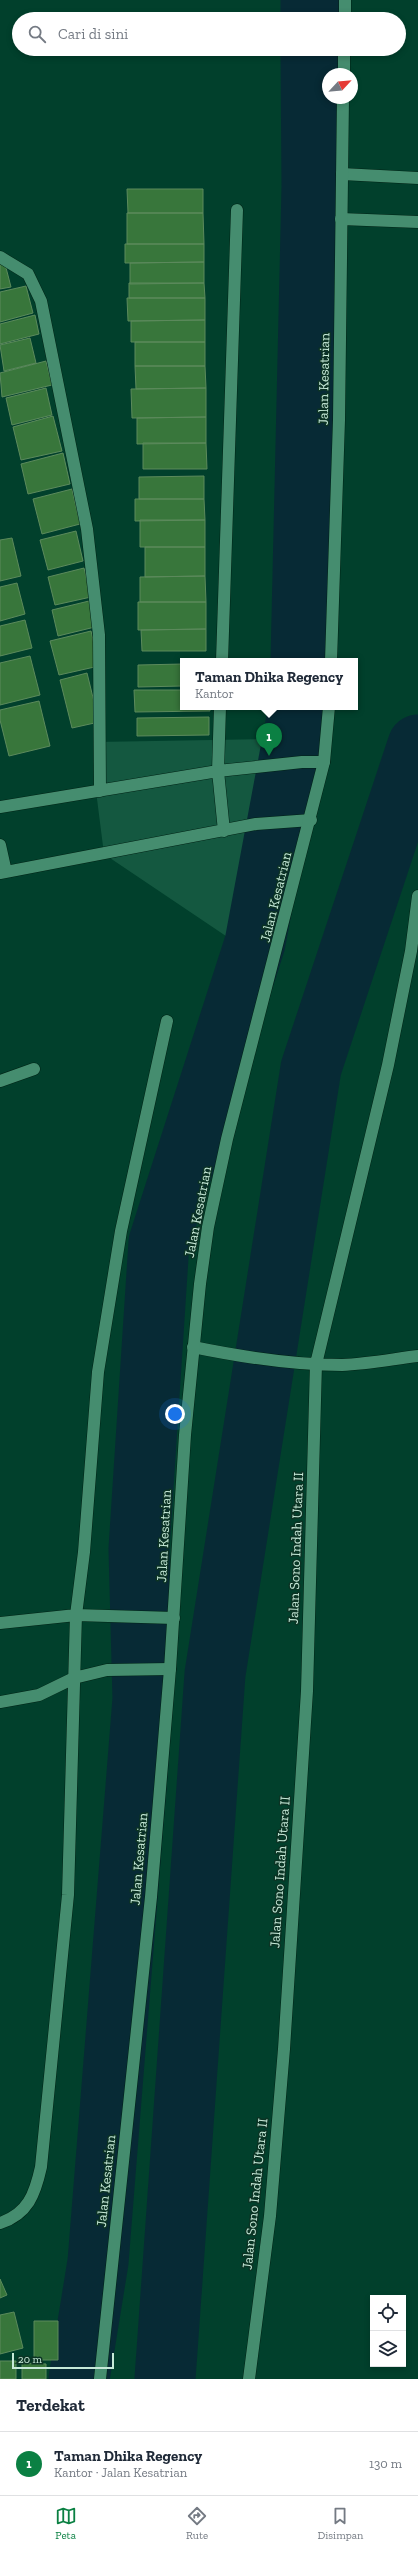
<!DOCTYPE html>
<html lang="id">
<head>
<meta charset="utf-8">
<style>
  body { margin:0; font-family:"Zilla Slab",serif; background:#f2f2f3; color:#1f2937 }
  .controls { position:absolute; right:12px; bottom:12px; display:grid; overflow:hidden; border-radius:0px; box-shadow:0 2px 6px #0003 }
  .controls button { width:36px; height:36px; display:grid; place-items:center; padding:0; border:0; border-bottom:1px solid #e0e1e3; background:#fff; color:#1f2937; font:20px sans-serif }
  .compass { position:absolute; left:322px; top:68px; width:36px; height:36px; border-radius:50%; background:#fff; box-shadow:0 2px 6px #0003; rotate:64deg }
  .scale { position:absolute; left:12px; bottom:10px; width:102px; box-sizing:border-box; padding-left:4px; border:2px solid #c6e9d8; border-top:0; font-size:11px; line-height:14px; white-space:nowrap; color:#c6e9d8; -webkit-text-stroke:3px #0c3324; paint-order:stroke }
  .you { position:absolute; left:175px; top:1414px; width:14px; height:14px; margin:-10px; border:3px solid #fff; border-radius:50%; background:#1a73e8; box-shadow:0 0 0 6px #1a73e833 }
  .badge { display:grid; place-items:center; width:26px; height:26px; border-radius:50%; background:#0b8043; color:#fff; font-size:13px; font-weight:700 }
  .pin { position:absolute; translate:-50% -33px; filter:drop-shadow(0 1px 2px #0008) }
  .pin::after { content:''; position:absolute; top:21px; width:14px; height:12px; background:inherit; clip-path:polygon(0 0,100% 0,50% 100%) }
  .popup { position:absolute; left:180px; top:658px; width:178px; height:52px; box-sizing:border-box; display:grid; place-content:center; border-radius:0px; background:#fff; filter:drop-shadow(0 1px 3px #0005); font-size:13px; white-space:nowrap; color:#747a83 }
  .popup b { font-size:15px; color:#1f2937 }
  .popup::after { content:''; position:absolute; left:50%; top:100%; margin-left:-8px; border:8px solid transparent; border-top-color:#fff }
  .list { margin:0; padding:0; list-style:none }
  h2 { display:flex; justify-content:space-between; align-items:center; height:52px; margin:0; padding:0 16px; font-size:17px }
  h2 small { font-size:13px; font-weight:400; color:#747a83 }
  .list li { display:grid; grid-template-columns:26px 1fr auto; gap:12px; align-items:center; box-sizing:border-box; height:64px; padding:0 16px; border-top:1px solid #e0e1e3 }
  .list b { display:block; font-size:15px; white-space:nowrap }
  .list p { margin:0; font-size:13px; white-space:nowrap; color:#747a83 }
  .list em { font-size:13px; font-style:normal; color:#747a83 }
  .icon { flex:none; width:22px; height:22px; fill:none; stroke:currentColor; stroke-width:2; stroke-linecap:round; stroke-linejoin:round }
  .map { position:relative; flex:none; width:418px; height:2379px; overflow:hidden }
  .search { position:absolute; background:#fff; box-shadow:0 2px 6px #0003; left:12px; right:12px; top:12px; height:44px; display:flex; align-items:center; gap:10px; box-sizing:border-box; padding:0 14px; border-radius:22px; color:#747a83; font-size:15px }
  .sheet { height:116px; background:#fff }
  nav { display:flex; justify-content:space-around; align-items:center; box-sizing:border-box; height:56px; border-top:1px solid #e0e1e3; background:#fff; font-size:11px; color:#747a83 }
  nav a { display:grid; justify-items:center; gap:2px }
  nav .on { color:#0b8043 }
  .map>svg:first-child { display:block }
</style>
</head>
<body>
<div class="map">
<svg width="418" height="2379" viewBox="0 0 418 2379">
  <rect width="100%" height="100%" fill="#01402c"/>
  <!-- green -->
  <path fill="#145840" d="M 324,738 L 312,761 L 279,929 L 269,965 L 104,854 L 96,791 L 96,742 Z"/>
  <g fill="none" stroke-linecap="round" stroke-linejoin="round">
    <!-- river -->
    <path stroke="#072a35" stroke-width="61" d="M 311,0 L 311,19
      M 301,661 L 312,187 L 311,49
      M 79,2379 L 98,2262 L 143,1699 L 139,1549 L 159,1242 L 255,943 L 299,707
      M 165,2379 L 215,1674 L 311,1068 L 418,745"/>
  </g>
  <!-- building -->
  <path fill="#38763b" stroke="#5c8a5c" d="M 127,189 L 203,189 L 203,213 L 128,213 Z
    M 127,213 L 203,213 L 204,244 L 127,244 Z
    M 125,244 L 204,244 L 204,262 L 125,263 Z
    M 4,260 L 11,287 L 0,289 L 0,261 Z
    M 204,262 L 204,283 L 130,284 L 130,263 Z
    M 129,283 L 204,283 L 205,298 L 129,298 Z
    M 26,286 L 33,313 L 0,322 L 0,292 Z
    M 127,298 L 205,298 L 205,320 L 128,321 Z
    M 35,315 L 39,334 L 0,344 L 0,324 Z
    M 205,320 L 205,342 L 131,342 L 131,321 Z
    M 30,338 L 36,363 L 4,371 L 0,345 Z
    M 135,342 L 205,342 L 205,366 L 135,366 Z
    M 46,361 L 52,385 L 2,397 L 0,373 Z
    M 135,366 L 205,366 L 206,388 L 136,389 Z
    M 46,388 L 52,415 L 12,425 L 6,398 Z
    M 206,388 L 206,417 L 132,418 L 131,389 Z
    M 53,416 L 62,451 L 21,460 L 13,427 Z
    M 206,417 L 206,443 L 137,444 L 137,418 Z
    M 143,443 L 206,443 L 207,469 L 143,469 Z
    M 63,453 L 70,484 L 28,494 L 21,464 Z
    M 204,476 L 204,499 L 139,499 L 139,477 Z
    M 72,489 L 80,524 L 42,534 L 33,499 Z
    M 135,499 L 204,499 L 205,520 L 135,521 Z
    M 140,520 L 205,520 L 205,547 L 140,547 Z
    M 76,531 L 83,561 L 48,570 L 40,540 Z
    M 12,538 L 21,576 L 0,581 L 0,540 Z
    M 145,547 L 205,547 L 205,576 L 145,577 Z
    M 84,568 L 91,597 L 55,605 L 48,577 Z
    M 205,576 L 206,602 L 140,602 L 140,577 Z
    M 17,583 L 25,614 L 0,621 L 0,587 Z
    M 89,601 L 95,627 L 58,636 L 52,610 Z
    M 138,602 L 206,602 L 206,629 L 138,630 Z
    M 25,620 L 32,648 L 0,656 L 0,626 Z
    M 206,629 L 206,651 L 142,651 L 141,630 Z
    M 91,631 L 99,666 L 59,675 L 50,641 Z
    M 30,656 L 40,695 L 0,705 L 0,663 Z
    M 183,664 L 183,686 L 138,687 L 138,665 Z
    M 87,673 L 99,722 L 72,728 L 60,680 Z
    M 134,690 L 183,690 L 183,707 L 210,707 L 210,711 L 135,712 Z
    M 39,701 L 50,746 L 9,756 L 0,720 L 0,710 Z
    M 209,717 L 209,735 L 137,736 L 137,718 Z
    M 0,2279 L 7,2295 L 0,2298 Z
    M 14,2312 L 23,2348 L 0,2354 L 0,2315 Z
    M 34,2321 L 58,2321 L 58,2360 L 34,2360 Z
    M 0,2361 L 16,2361 L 16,2379 L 0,2379 Z
    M 22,2363 L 46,2364 L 46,2379 L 22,2379 Z"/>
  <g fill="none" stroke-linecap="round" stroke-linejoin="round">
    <defs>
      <path id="street" d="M 342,174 L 418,178
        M 341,219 L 418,222
        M 0,257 L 28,274 L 41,301 L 87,529 L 99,635 L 100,791
        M 222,661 L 237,210
        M 220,707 L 218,771 L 224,831
        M 0,807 L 218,771 L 302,762 L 324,762
        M 0,845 L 6,872
        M 0,873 L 256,824 L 311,820
        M 0,1081 L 34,1069
        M 193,1347 C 242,1357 292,1365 342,1365 C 367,1364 393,1359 418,1356
        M 0,1623 L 76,1615 L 174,1618
        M 0,1702 L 39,1695 L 74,1678 L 107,1670 L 170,1669
        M 0,2223 C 28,2214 35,2194 41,2167 L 68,1895 L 76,1615 L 84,1552 L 98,1372 L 121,1231 L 167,1021
        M 249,2379 L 270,2216 L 284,2049 L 307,1691 L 316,1364 L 388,1065 L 411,951 L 418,896"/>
      <path id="secondary" d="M 345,19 L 345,0
        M 344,74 L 344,49
        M 331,661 L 339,420 L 343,98
        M 100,2379 L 151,1897 L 170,1669 L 185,1435 L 200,1284 L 208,1227 L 227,1139 L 324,762 L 329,707"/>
    </defs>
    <!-- street casing -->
    <use href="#street" stroke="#002416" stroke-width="13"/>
    <!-- secondary casing -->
    <use href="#secondary" stroke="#002416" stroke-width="13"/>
    <!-- street -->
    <use href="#street" stroke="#458d6f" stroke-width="12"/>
    <!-- secondary -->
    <use href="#secondary" stroke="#458d6f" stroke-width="12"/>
  </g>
  <g text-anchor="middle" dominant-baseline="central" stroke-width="3" stroke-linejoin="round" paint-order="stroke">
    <!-- street labels -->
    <g font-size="14" fill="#c6e9d8" stroke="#0c3324">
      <text transform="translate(324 379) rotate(-89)">Jalan Kesatrian</text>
      <text transform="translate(276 897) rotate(-76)">Jalan Kesatrian</text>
      <text transform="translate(198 1212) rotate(-79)">Jalan Kesatrian</text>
      <text transform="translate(164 1536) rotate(-87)">Jalan Kesatrian</text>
      <text transform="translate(296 1548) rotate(-88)">Jalan Sono Indah Utara II</text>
      <text transform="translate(139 1859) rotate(-85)">Jalan Kesatrian</text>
      <text transform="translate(280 1872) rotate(-86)">Jalan Sono Indah Utara II</text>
      <text transform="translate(106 2181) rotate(-84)">Jalan Kesatrian</text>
      <text transform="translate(255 2194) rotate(-84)">Jalan Sono Indah Utara II</text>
    </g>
  </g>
</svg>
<div class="controls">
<button><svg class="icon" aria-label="locate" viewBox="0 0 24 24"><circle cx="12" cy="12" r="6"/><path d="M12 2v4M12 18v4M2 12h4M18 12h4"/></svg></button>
<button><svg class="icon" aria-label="layers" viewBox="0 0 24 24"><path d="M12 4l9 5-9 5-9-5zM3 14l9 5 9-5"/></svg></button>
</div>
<svg class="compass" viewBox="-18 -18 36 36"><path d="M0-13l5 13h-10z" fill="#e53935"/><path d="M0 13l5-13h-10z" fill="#747a83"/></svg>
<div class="scale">20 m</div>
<div class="you"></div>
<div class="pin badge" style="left:269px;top:756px">1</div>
<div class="popup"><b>Taman Dhika Regency</b>Kantor</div>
<div class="search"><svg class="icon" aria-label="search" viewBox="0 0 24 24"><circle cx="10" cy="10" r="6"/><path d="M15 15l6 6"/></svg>Cari di sini</div>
</div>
<section class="sheet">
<h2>Terdekat<small></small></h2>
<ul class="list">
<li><span class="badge">1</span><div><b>Taman Dhika Regency</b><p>Kantor · Jalan Kesatrian</p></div><em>130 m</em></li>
</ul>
</section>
<nav>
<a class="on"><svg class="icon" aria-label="map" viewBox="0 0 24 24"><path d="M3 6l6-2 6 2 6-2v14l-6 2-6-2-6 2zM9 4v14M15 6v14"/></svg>Peta</a>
<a><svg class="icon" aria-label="directions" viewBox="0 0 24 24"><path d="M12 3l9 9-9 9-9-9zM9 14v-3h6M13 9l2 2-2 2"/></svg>Rute</a>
<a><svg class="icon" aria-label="saved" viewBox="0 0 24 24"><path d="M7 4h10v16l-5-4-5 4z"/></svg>Disimpan</a>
</nav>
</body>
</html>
